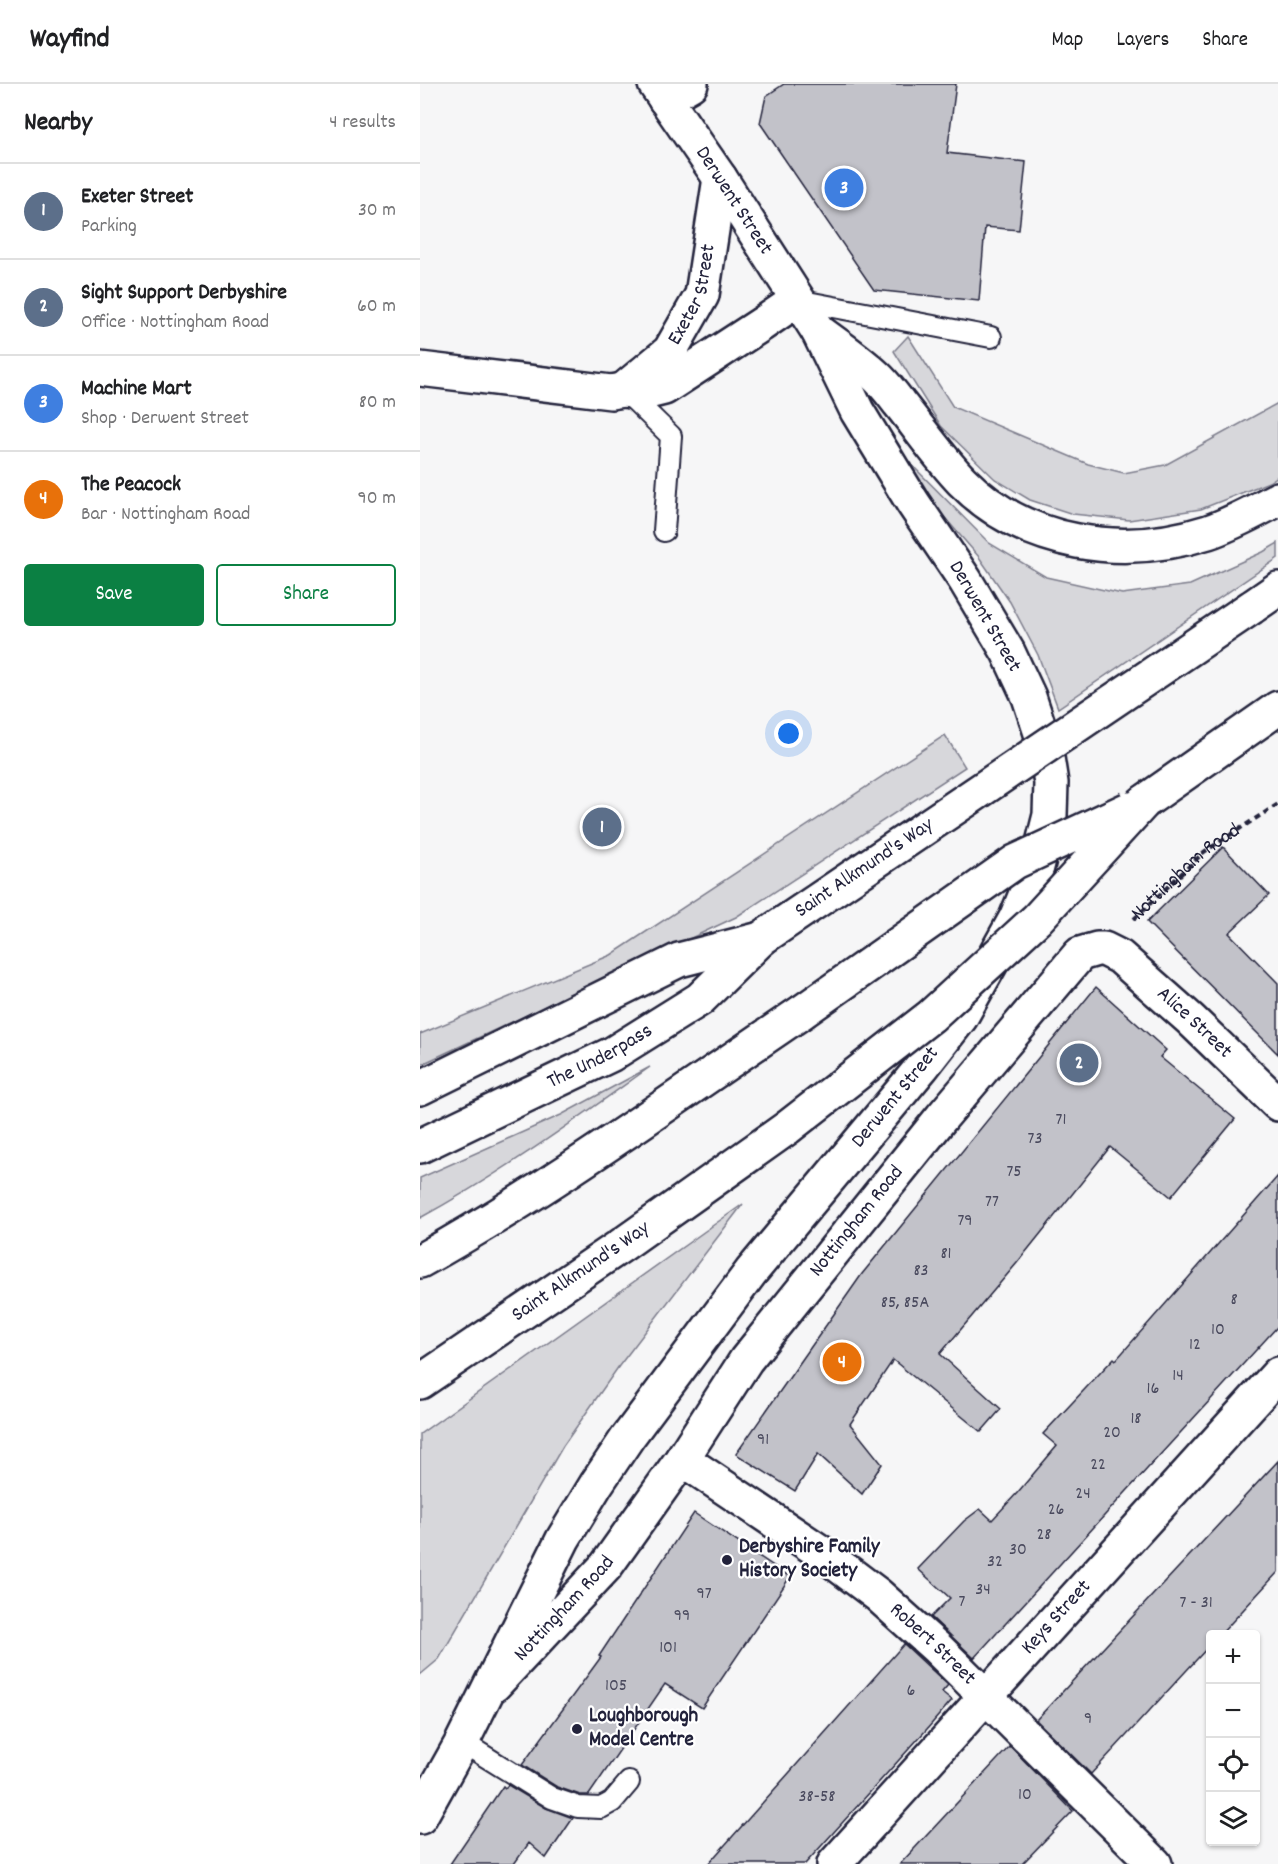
<!DOCTYPE html>
<html lang="en">
<head>
<meta charset="utf-8">
<style>
  body { margin:0; font-family:Dekko,sans-serif; background:#f6f6f6; color:#202124 }
  .controls { position:absolute; right:18px; bottom:18px; display:grid; overflow:hidden; border-radius:6px; box-shadow:0 2px 4px #0004 }
  .controls button { width:54px; height:54px; display:grid; place-items:center; padding:0; border:0; border-bottom:2px solid #e0e0e0; background:#fff; color:#202124; font:30px sans-serif }
  .you { position:absolute; left:369px; top:650px; width:21px; height:21px; margin:-15px; border:4px solid #fff; border-radius:50%; background:#1a73e8; box-shadow:0 0 0 9px #1a73e833 }
  .badge { display:grid; place-items:center; width:39px; height:39px; border-radius:50%; background:#0b8043; color:#fff; font-size:20px; font-weight:700 }
  .pin { position:absolute; translate:-50% -50%; border:3px solid #fff; box-shadow:0 2px 6px #0006 }
  .list { margin:0; padding:0; list-style:none }
  h2 { display:flex; justify-content:space-between; align-items:center; height:78px; margin:0; padding:0 24px; font-size:26px }
  h2 small { font-size:20px; font-weight:400; color:#757577 }
  .list li { display:grid; grid-template-columns:39px 1fr auto; gap:18px; align-items:center; box-sizing:border-box; height:96px; padding:0 24px; border-top:2px solid #e0e0e0 }
  .list b { display:block; font-size:22px; white-space:nowrap }
  .list p { margin:0; font-size:20px; white-space:nowrap; color:#757577 }
  .list em { font-size:20px; font-style:normal; color:#757577 }
  .actions { display:flex; gap:12px; padding:18px 24px }
  .actions a { flex:1; padding:14px 0; border:2px solid #0b8043; border-radius:6px; text-align:center; font-size:21px; color:#0b8043 }
  .actions .main { background:#0b8043; color:#fff }
  .icon { flex:none; width:33px; height:33px; fill:none; stroke:currentColor; stroke-width:2; stroke-linecap:round; stroke-linejoin:round }
  .map { position:relative; flex:none; width:858px; height:1780px; overflow:hidden }
  header { display:flex; align-items:center; gap:36px; box-sizing:border-box; height:84px; padding:0 30px; background:#fff; border-bottom:2px solid #e0e0e0 }
  header strong { font-size:28px }
  nav { display:flex; gap:33px; margin-inline-start:auto; font-size:21px }
  main { display:flex }
  aside { flex:1; background:#fff }
  .map>svg:first-child { display:block }
</style>
</head>
<body>
<header>
<strong>Wayfind</strong>
<nav><a>Map</a><a>Layers</a><a>Share</a></nav>
</header>
<main>
<aside>
<h2>Nearby<small>4 results</small></h2>
<ul class="list">
<li><span class="badge" style="background:#5c6f8a">1</span><div><b>Exeter Street</b><p>Parking</p></div><em>30 m</em></li>
<li><span class="badge" style="background:#5c6f8a">2</span><div><b>Sight Support Derbyshire</b><p>Office · Nottingham Road</p></div><em>60 m</em></li>
<li><span class="badge" style="background:#3f7fe0">3</span><div><b>Machine Mart</b><p>Shop · Derwent Street</p></div><em>80 m</em></li>
<li><span class="badge" style="background:#e8710a">4</span><div><b>The Peacock</b><p>Bar · Nottingham Road</p></div><em>90 m</em></li>
</ul>
<div class="actions"><a class="main">Save</a><a>Share</a></div>
</aside>
<div class="map">
<svg width="858" height="1780" viewBox="0 0 858 1780">
  <rect width="100%" height="100%" fill="#f6f6f7"/>
  <filter id="ink" filterUnits="userSpaceOnUse"><feTurbulence type="fractalNoise" baseFrequency=".0167" numOctaves="2"/><feDisplacementMap in="SourceGraphic" scale="12" xChannelSelector="R" yChannelSelector="G"/><feConvolveMatrix kernelMatrix="1 2 1 2 8 2 1 2 1" color-interpolation-filters="sRGB"/></filter>
  <g filter="url(#ink)">
    <!-- green -->
    <path fill="#d7d7db" stroke="#7c7c8b" stroke-width="1.5" d="M 488,252 L 533,323 L 668,380 L 704,389 L 745,381 L 858,319 L 858,392 L 849,398 L 781,425 L 709,436 L 653,430 L 610,416 L 575,395 L 521,342 L 474,267 Z
      M 486,375 L 569,459 L 626,493 L 702,510 L 770,501 L 843,468 L 858,459 L 858,474 L 638,624 L 618,571 L 590,518 L 559,473 L 512,419 Z
      M 525,651 L 545,683 L 316,833 L 0,981 L 0,950 L 191,871 Z
      M 230,983 C 155,1036 81,1090 0,1134 L 0,1094 L 141,1031 Z
      M 323,1120 L 199,1282 L 143,1362 L 19,1575 L 0,1591 L 0,1350 Z"/>
    <!-- building -->
    <path fill="#c2c2c9" stroke="#22223b" stroke-width="1.5" d="M 364,0 L 536,0 L 527,69 L 606,78 L 599,146 L 565,143 L 559,217 L 454,206 L 340,39 L 346,12 Z
      M 803,763 L 849,811 L 809,849 L 858,899 L 858,970 L 727,838 Z
      M 676,903 L 746,966 L 740,973 L 815,1035 L 751,1113 L 690,1063 L 597,1179 L 520,1270 L 581,1325 L 561,1348 L 473,1276 L 430,1340 L 462,1380 L 442,1410 L 398,1370 L 375,1407 L 316,1370 L 442,1190 Z
      M 858,1092 L 858,1242 L 554,1574 L 511,1533 L 530,1514 L 498,1485 L 544,1437 L 560,1425 L 572,1436 L 598,1408 L 637,1362 L 623,1350 L 694,1274 L 696,1276 Z
      M 858,1377 L 858,1488 L 800,1551 L 790,1551 L 790,1561 L 671,1690 L 616,1636 Z
      M 274,1429 L 370,1493 L 282,1624 L 245,1600 L 169,1711 L 160,1711 L 137,1703 L 102,1681 L 181,1573 L 179,1572 Z
      M 484,1560 L 528,1601 L 522,1608 L 532,1616 L 507,1645 L 385,1780 L 288,1780 Z
      M 590,1662 L 653,1727 L 602,1780 L 480,1780 Z
      M 88,1701 L 126,1724 L 153,1734 L 126,1774 L 109,1759 L 94,1780 L 30,1780 L 83,1702 L 85,1704 Z"/>
    <g fill="none" stroke-linecap="round" stroke-linejoin="round">
      <defs>
        <path id="lane" d="M 377,216 L 571,253
          M 205,307 L 251,352 L 244,447
          M 42,1658 L 132,1714 L 158,1723 L 181,1724 L 192,1718 L 209,1698"/>
        <g id="street">
          <path d="M 0,285 L 191,308 L 203,306 L 224,309 L 244,304 L 342,240 L 377,216"/>
          <path id="s2" d="M 203,306 L 250,267 L 282,211 L 300,94"/>
          <path id="s3" d="M 262,1375 L 405,1471 L 458,1511 L 517,1564 L 735,1780"/>
          <path id="s4" d="M 74,1601 L 186,1482 L 262,1375 L 326,1276 L 522,1033 L 660,870 L 677,865 L 684,865 L 700,873 L 770,935 L 858,1020"/>
          <path id="s5" d="M 414,1780 L 858,1290"/>
        </g>
        <g id="secondary">
          <path d="M 245,15 L 271,0"/>
          <path id="s6" d="M 0,1733 L 42,1658 L 143,1455 L 177,1399 L 208,1353 L 331,1188 L 502,983 L 541,933 L 596,834 L 617,783 L 630,731 L 631,699 L 625,661 L 609,613 L 588,568 L 545,496 L 493,419 L 437,327 L 398,247 L 300,94 L 235,0"/>
        </g>
        <g id="primary">
          <path d="M 398,247 C 418,262 441,277 459,295 C 466,302 473,311 479,319 C 500,345 519,373 542,397 C 606,462 703,475 788,448 C 812,440 835,427 858,415"/>
          <path d="M 832,523 L 858,505"/>
          <path d="M 724,718 L 858,624"/>
          <path d="M 0,1004 L 259,876 L 341,855"/>
          <path id="s7" d="M 0,1062 L 192,970 L 280,915 L 342,854"/>
          <path d="M 0,1177 C 133,1103 256,1013 382,928"/>
          <path id="s8" d="M 0,1298 L 202,1161 L 367,1044"/>
        </g>
      </defs>
      <!-- lane casing -->
      <use href="#lane" stroke="#22223b" stroke-width="24"/>
      <!-- street casing -->
      <use href="#street" stroke="#22223b" stroke-width="38"/>
      <!-- secondary casing -->
      <use href="#secondary" stroke="#22223b" stroke-width="38"/>
      <!-- primary casing -->
      <use href="#primary" stroke="#22223b" stroke-width="38"/>
      <!-- path -->
      <path stroke="#22223b" stroke-width="4" stroke-dasharray="6 4.5" stroke-linecap="butt" id="s1" d="M 714,835 L 784,768 L 858,720"/>
      <!-- lane -->
      <use href="#lane" stroke="#fff" stroke-width="20"/>
      <!-- street -->
      <use href="#street" stroke="#fff" stroke-width="33"/>
      <!-- secondary -->
      <use href="#secondary" stroke="#fff" stroke-width="33"/>
      <!-- primary -->
      <use href="#primary" stroke="#fff" stroke-width="33"/>
      <defs>
        <g id="primary-bridge">
          <path id="s9" d="M 342,854 L 832,523"/>
          <path d="M 382,928 L 595,778 L 709,725"/>
          <path d="M 367,1044 L 511,932 L 617,835 L 724,718"/>
        </g>
      </defs>
      <!-- primary-bridge casing -->
      <use href="#primary-bridge" stroke="#22223b" stroke-width="38" stroke-linecap="butt"/>
      <!-- primary-bridge -->
      <use href="#primary-bridge" stroke="#fff" stroke-width="33"/>
    </g>
  </g>
  <!-- markers -->
  <g fill="#22223b" stroke="#fff" stroke-width="2">
    <circle cx="307" cy="1476" r="6"/>
    <circle cx="157" cy="1645" r="6"/>
  </g>
  <g text-anchor="middle" dominant-baseline="central" stroke-width="4.5" stroke-linejoin="round" paint-order="stroke">
    <!-- number labels -->
    <g font-size="18" fill="#4a4a5e">
      <text x="641" y="1036">71</text>
      <text x="615" y="1055">73</text>
      <text x="594" y="1088">75</text>
      <text x="572" y="1118">77</text>
      <text x="545" y="1137">79</text>
      <text x="526" y="1170">81</text>
      <text x="501" y="1187">83</text>
      <text x="814" y="1216">8</text>
      <text x="485" y="1219">85, 85A</text>
      <text x="798" y="1246">10</text>
      <text x="775" y="1261">12</text>
      <text x="758" y="1292">14</text>
      <text x="733" y="1305">16</text>
      <text x="716" y="1335">18</text>
      <text x="692" y="1349">20</text>
      <text x="343" y="1356">91</text>
      <text x="678" y="1381">22</text>
      <text x="663" y="1410">24</text>
      <text x="636" y="1426">26</text>
      <text x="624" y="1451">28</text>
      <text x="598" y="1466">30</text>
      <text x="575" y="1478">32</text>
      <text x="563" y="1506">34</text>
      <text x="284" y="1510">97</text>
      <text x="542" y="1518">7</text>
      <text x="776" y="1519">7 - 31</text>
      <text x="262" y="1532">99</text>
      <text x="248" y="1564">101</text>
      <text x="196" y="1602">105</text>
      <text x="491" y="1607">6</text>
      <text x="668" y="1635">9</text>
      <text x="605" y="1711">10</text>
      <text x="397" y="1713">38-58</text>
    </g>
    <!-- street labels -->
    <g font-size="21" fill="#22223b" stroke="#fff">
      <text transform="translate(313 117) rotate(57)">Derwent Street</text>
      <text stroke="none"><textPath href="#s2" startOffset="123">Exeter Street</textPath></text>
      <text transform="translate(564 533) rotate(60)">Derwent Street</text>
      <text stroke="none"><textPath href="#s9" startOffset="124">Saint Alkmund's Way</textPath></text>
      <text stroke="none"><textPath href="#s1" startOffset="70">Nottingham Road</textPath></text>
      <text stroke="none"><textPath href="#s4" startOffset="1080">Alice Street</textPath></text>
      <text stroke="none"><textPath href="#s7" startOffset="201">The Underpass</textPath></text>
      <text stroke="none"><textPath href="#s6" startOffset="866">Derwent Street</textPath></text>
      <text stroke="none"><textPath href="#s4" startOffset="590">Nottingham Road</textPath></text>
      <text stroke="none"><textPath href="#s8" startOffset="195">Saint Alkmund's Way</textPath></text>
      <text stroke="none"><textPath href="#s4" startOffset="104">Nottingham Road</textPath></text>
      <text stroke="none"><textPath href="#s5" startOffset="332">Keys Street</textPath></text>
      <text stroke="none"><textPath href="#s3" startOffset="312">Robert Street</textPath></text>
    </g>
    <!-- poi labels -->
    <g font-size="21" font-weight="bold" fill="#22223b" stroke="#fff" text-anchor="start">
      <text x="319" y="1464">Derbyshire Family<tspan x="319" dy="24">History Society</tspan></text>
      <text x="169" y="1633">Loughborough<tspan x="169" dy="24">Model Centre</tspan></text>
    </g>
  </g>
</svg>
<div class="controls">
<button>+</button>
<button>−</button>
<button><svg class="icon" aria-label="locate" viewBox="0 0 24 24"><circle cx="12" cy="12" r="6"/><path d="M12 2v4M12 18v4M2 12h4M18 12h4"/></svg></button>
<button><svg class="icon" aria-label="layers" viewBox="0 0 24 24"><path d="M12 4l9 5-9 5-9-5zM3 14l9 5 9-5"/></svg></button>
</div>
<div class="you"></div>
<div class="pin badge" style="left:182px;top:743px;background:#5c6f8a">1</div>
<div class="pin badge" style="left:659px;top:979px;background:#5c6f8a">2</div>
<div class="pin badge" style="left:424px;top:104px;background:#3f7fe0">3</div>
<div class="pin badge" style="left:422px;top:1278px;background:#e8710a">4</div>
</div>
</main>
</body>
</html>
